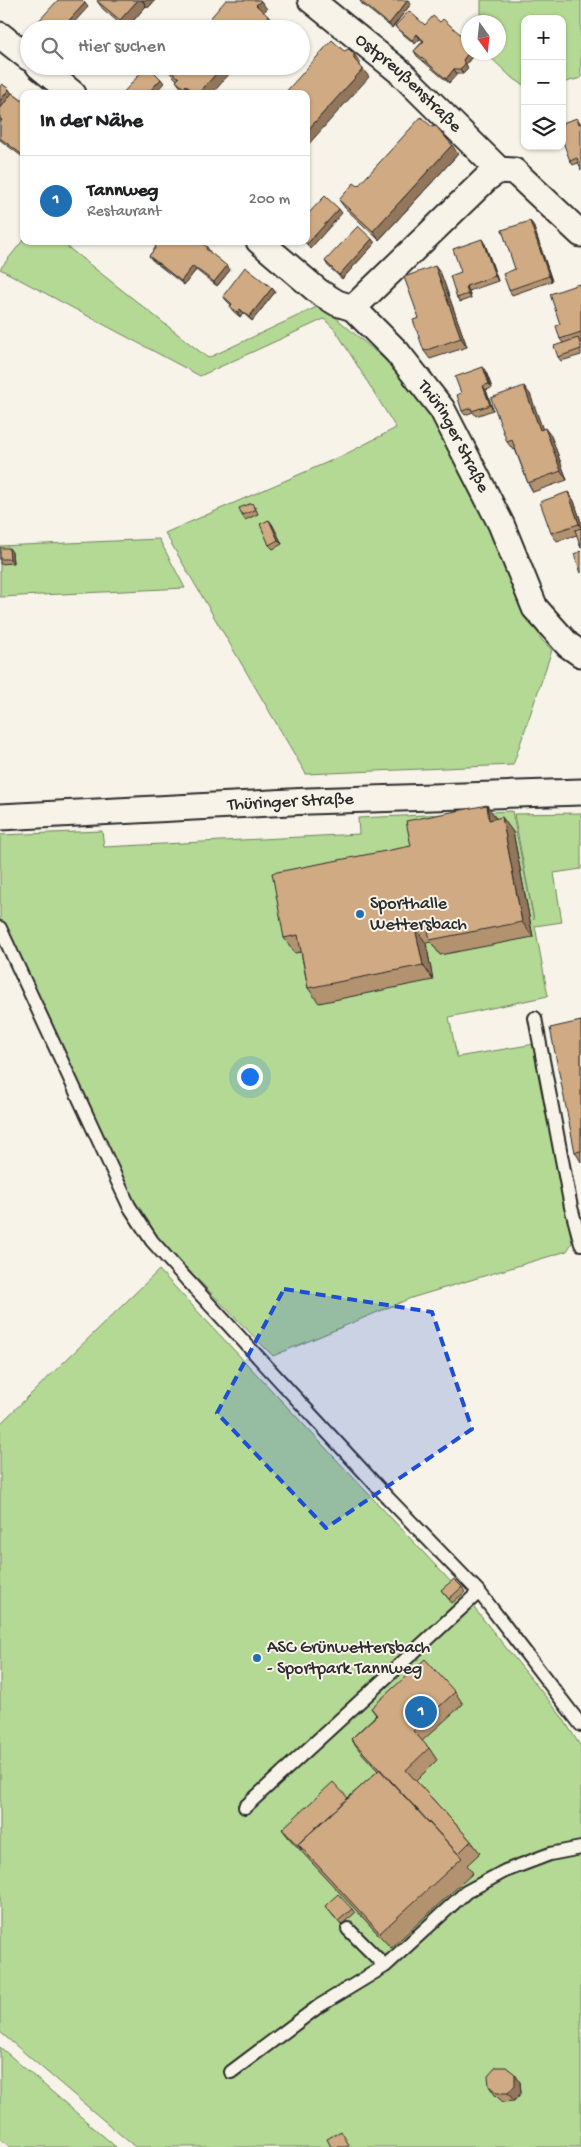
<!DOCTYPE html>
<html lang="de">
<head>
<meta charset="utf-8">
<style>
  body { margin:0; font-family:"Gochi Hand",sans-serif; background:#f2f2f2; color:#202124 }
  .controls { position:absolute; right:15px; top:15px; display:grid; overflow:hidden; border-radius:10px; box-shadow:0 1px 4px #0004 }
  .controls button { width:45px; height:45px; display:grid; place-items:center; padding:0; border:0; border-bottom:1px solid #e0e0e0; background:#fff; color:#202124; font:25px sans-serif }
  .compass { position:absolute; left:461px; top:15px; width:45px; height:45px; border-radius:50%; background:#fff; box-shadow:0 1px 4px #0004; rotate:165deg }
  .you { position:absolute; left:249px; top:1076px; width:18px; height:18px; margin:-12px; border:4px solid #fff; border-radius:50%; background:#1a73e8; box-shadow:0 0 0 8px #1a73e833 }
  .badge { display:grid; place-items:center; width:32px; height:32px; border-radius:50%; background:#1f6fb2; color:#fff; font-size:16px; font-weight:700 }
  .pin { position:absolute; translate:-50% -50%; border:2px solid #fff; box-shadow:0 1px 5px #0006 }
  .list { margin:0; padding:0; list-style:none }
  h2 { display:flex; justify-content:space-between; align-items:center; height:65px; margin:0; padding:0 20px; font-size:21px }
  h2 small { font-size:16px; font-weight:400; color:#757577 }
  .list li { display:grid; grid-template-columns:32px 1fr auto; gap:15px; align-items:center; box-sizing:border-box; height:90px; padding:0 20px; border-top:1px solid #e0e0e0 }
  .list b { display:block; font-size:19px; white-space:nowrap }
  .list p { margin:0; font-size:16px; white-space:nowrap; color:#757577 }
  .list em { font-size:16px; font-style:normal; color:#757577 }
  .icon { flex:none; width:28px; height:28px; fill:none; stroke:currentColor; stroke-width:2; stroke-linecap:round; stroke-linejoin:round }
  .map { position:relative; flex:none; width:581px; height:2147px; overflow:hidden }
  .search { position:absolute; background:#fff; box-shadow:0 1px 4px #0004; left:20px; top:20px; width:290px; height:55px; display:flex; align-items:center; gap:12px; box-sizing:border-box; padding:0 18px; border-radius:28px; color:#757577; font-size:19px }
  .panel { position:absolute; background:#fff; box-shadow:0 1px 4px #0004; left:20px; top:90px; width:290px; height:155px; border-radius:10px }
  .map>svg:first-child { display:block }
</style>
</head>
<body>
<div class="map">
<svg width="581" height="2147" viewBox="0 0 581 2147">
  <rect width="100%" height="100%" fill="#f7f3e8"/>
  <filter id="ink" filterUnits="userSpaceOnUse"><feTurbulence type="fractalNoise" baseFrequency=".02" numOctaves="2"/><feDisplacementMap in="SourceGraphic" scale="10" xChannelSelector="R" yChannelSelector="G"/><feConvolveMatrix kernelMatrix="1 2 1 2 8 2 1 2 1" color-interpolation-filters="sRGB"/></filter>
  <g filter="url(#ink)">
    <!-- green -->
    <path fill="#b4d994" stroke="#708260" d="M 481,0 L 581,0 L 581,78 L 562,83 L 562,19 L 525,19 L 525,86 L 511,77 L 486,53 L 498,52 L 498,22 L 481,22 Z
      M 24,239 L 24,241 L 60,241 L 208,358 L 321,305 L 390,364 L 426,409 L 453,451 L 541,639 L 552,650 L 513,765 L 306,774 L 165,533 L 344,455 L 396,428 L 336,331 L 324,319 L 200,376 L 0,269 Z
      M 159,539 L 185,588 L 0,597 L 0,546 Z
      M 512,811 L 534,920 L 514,814 L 581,813 L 581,869 L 554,873 L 562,922 L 535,926 L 548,996 L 449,1017 L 457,1057 L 535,1044 L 572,1243 L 567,1251 L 411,1298 L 273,1356 L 153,1234 L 131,1203 L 0,922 L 0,835 L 102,831 L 104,847 L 359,834 L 358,818 Z
      M 159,1270 L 466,1598 L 562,1717 L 581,1747 L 581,2147 L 135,2147 L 0,2032 L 0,1424 Z
      M 0,2047 L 116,2147 L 10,2147 L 0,2139 Z"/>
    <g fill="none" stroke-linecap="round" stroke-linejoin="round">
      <defs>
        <path id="service" d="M 0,928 L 129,1206 L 152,1241 L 177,1269 L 388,1498 L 479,1592 L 581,1725
          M 535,1018 L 571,1207 L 581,1244
          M 245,1807 L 479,1592
          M 348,1929 L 385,1966
          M 231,2072 L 319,2006 L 385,1966 L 466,1892 L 505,1871 L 550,1854 L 581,1848"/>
        <g id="minor">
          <path id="s1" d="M 311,0 L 399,71 L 499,170 L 514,171 L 581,234"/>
          <path d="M 0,35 L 29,58"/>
          <path d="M 39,66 L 73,94"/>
          <path id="s2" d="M 259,241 L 319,292 L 337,303 L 353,308 L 397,352 L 442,409 L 501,524 L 535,608 L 568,645 L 581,654"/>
          <path d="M 353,308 L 487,178 L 499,170"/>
          <path id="s3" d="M 0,817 L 309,801 L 581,792"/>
        </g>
      </defs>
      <!-- service casing -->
      <use href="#service" stroke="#2b2b2b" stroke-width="16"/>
      <!-- minor casing -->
      <use href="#minor" stroke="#2b2b2b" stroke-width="29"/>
      <!-- service -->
      <use href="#service" stroke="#f7f3e8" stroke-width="12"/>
      <!-- minor -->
      <use href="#minor" stroke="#f7f3e8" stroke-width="25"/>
    </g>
    <!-- wall -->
    <path fill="#b39270" stroke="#2b2b2b" d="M 98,0 L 155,0 L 148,8 L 146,6 L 126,29 L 103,9 L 97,1 Z
      M 360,1 L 411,4 L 392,28 L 363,5 Z
      M 425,25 L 468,52 L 476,52 L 466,64 L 468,69 L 463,74 L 457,74 L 449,83 L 417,56 L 414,51 L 423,41 L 420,39 L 415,44 L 398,30 L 395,26 Z
      M 166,67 L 212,94 L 187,94 L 182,89 L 176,81 L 177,80 L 172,75 Z
      M 2,84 L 12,93 L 24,102 L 24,158 L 0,140 L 0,123 L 1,122 L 0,121 L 0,109 Z
      M 577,118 L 580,122 L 578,163 L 573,165 L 570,161 Z
      M 458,154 L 379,240 L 345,208 L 339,200 L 358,186 Z
      M 530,221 L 533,225 L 552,281 L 512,295 L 509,290 Z
      M 375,243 L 342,279 L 328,266 L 325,261 Z
      M 154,244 L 207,247 L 210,252 L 210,253 L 230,270 L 217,286 L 196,270 L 184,285 L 152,260 L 149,256 L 156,247 Z
      M 485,244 L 498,281 L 469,291 L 471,298 L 460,302 L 457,298 L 461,272 Z
      M 441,274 L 467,347 L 430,359 L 424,351 L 419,318 Z
      M 579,284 L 581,287 L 581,355 L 561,361 L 558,357 L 563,343 L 560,339 L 560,324 Z
      M 272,288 L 275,292 L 252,321 L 243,313 L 240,317 L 233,311 L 230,307 L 231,305 L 226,300 L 223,296 Z
      M 486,372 L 492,388 L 486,390 L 493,410 L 476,416 L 473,412 L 465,415 L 462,411 Z
      M 530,394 L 542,429 L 551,436 L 567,480 L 533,492 L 528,483 L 515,449 L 513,450 L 507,442 Z
      M 568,492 L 574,501 L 581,522 L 581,547 L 577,535 L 557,541 L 551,533 Z
      M 255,507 L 258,514 L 245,520 L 242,515 Z
      M 272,524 L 282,544 L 273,549 L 269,545 Z
      M 0,548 L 12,552 L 13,563 L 0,564 Z
      M 496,818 L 513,832 L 533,937 L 440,955 L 431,942 L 426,943 L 433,980 L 319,1003 L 308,988 L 301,952 L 295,953 L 284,938 L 411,846 Z
      M 581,1021 L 581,1162 L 575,1152 Z
      M 462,1587 L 465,1592 L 452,1603 L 441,1590 Z
      M 455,1692 L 463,1704 L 422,1741 L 429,1748 L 437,1760 L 416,1781 L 471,1841 L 480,1853 L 467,1865 L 473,1873 L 391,1948 L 288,1837 L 282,1829 L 348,1798 L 378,1771 L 360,1751 L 351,1739 L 376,1715 L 371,1708 Z
      M 325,1906 L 352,1909 L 355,1913 L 341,1925 Z
      M 520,2082 L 521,2093 L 514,2101 L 503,2102 L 495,2095 L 489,2086 Z"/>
    <!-- shaded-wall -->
    <path fill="#92775b" stroke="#2b2b2b" d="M 138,0 L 142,0 L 146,6 L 126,29 L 120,20 Z
      M 142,0 L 155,0 L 148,8 Z
      M 408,0 L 411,4 L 392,28 L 389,24 Z
      M 261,1 L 267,9 L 262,13 L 256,5 Z
      M 85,3 L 88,7 L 68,29 L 61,29 Z
      M 268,16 L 274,24 L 270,29 L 257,29 Z
      M 417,34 L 420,39 L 415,44 L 412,40 Z
      M 469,52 L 476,52 L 466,64 L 468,69 L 463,74 L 460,69 L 463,60 Z
      M 354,54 L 360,62 L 360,68 L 354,59 Z
      M 85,66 L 92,66 L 87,72 L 84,68 Z
      M 223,66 L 236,66 L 212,94 L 198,94 Z
      M 363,69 L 369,77 L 306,147 L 306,132 Z
      M 454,69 L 457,74 L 449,83 L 446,79 Z
      M 161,79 L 164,83 L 154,94 L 147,94 Z
      M 186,85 L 192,93 L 192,94 L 188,94 L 184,88 Z
      M 9,89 L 12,94 L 0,109 L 0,101 Z
      M 452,145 L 458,154 L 379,240 L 373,231 Z
      M 339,209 L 342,213 L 310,249 L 307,244 Z
      M 530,221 L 533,225 L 552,281 L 549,276 Z
      M 372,239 L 375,243 L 342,279 L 339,275 Z
      M 482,239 L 485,244 L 498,281 L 495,276 Z
      M 193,266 L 196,270 L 184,285 L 181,281 Z
      M 227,266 L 230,270 L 217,286 L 214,282 Z
      M 435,266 L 441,274 L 467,347 L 461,338 Z
      M 466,286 L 469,291 L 471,298 L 468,294 Z
      M 272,288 L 275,292 L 252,321 L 249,317 Z
      M 240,309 L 243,313 L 240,317 L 237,312 Z
      M 483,367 L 486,372 L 492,388 L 489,384 Z
      M 483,386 L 486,390 L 493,410 L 490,405 Z
      M 524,386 L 530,394 L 546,438 L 540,430 Z
      M 545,428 L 551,436 L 567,480 L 561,471 Z
      M 568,492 L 574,501 L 581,522 L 581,527 L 579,524 Z
      M 269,520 L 272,524 L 282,544 L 278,540 Z
      M 9,548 L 12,552 L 13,563 L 10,559 Z
      M 487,805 L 497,820 L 489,820 Z
      M 502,817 L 513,832 L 533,937 L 522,922 Z
      M 415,928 L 426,943 L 433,980 L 423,965 Z
      M 515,2074 L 520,2082 L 521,2093 L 514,2101 L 508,2093 Z"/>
    <!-- building -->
    <path fill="#d0aa82" stroke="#2b2b2b" d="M 58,0 L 82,0 L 85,3 L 61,29 L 42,29 L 36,24 Z
      M 98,0 L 138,0 L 120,20 L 97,1 Z
      M 226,0 L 260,0 L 261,1 L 256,5 L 268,16 L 257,29 L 201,29 Z
      M 360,0 L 408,0 L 389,24 L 360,1 Z
      M 409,11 L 425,25 L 433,16 L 440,22 L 443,19 L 468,41 L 468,52 L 469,52 L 463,60 L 465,64 L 460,69 L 454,69 L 446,79 L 414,51 L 424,41 L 417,34 L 412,40 L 395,26 Z
      M 332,40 L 344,51 L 349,49 L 354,54 L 354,59 L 363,69 L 306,132 L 306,94 L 284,94 Z
      M 147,66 L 148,66 L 161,79 L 147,94 L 122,94 Z
      M 167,66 L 223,66 L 198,94 L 196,94 L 186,85 L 184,88 L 176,81 L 179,78 L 166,67 Z
      M 2,84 L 9,89 L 0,101 L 0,86 Z
      M 12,93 L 24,102 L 24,156 L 0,138 L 0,123 L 2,120 L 0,119 L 0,109 Z
      M 421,117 L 432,127 L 436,126 L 452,145 L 373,231 L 339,200 L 354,183 L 358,186 Z
      M 577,118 L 579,124 L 581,123 L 581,170 L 577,158 L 570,161 L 562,139 L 562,123 Z
      M 325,196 L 339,209 L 307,244 L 303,241 L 306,241 L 306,216 Z
      M 530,221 L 549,276 L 509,290 L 503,274 L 515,269 L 502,230 Z
      M 358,226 L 372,239 L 339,275 L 325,261 Z
      M 482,239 L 495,276 L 466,286 L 468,294 L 457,298 L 450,276 L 461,272 L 453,249 Z
      M 156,241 L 199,241 L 207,247 L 206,249 L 227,266 L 214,282 L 193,266 L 181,281 L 149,256 L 156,247 L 154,244 Z
      M 435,266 L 461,338 L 424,351 L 413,320 L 419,318 L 404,277 Z
      M 245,267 L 272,288 L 249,317 L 240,309 L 237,312 L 230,307 L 232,304 L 223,296 Z
      M 579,284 L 581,290 L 581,332 L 560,339 L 556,326 L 560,324 L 550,294 Z
      M 578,338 L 581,346 L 581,349 L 558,357 L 554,346 Z
      M 483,367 L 489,384 L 483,386 L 490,405 L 472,411 L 471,408 L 462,411 L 457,395 L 461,393 L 455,377 Z
      M 524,386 L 540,430 L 545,428 L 561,471 L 528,483 L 512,440 L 507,442 L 491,398 Z
      M 568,492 L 579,524 L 551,533 L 540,502 Z
      M 252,503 L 255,510 L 242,515 L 239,508 Z
      M 269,520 L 278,540 L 269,545 L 260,524 Z
      M 581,528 L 581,547 L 575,530 Z
      M 0,548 L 9,548 L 10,559 L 0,559 Z
      M 581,551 L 581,573 L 574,554 Z
      M 487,805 L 489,820 L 502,817 L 522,922 L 430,940 L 427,925 L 415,928 L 423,965 L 308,988 L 298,935 L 284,938 L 272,873 L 411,846 L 406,821 Z
      M 581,1021 L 581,1151 L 575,1152 L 550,1028 Z
      M 454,1579 L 462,1587 L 449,1599 L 441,1590 Z
      M 425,1659 L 455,1692 L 413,1731 L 429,1748 L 406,1770 L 471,1841 L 458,1854 L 351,1739 L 377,1715 L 371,1708 Z
      M 380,1769 L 462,1858 L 380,1933 L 298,1844 Z
      M 333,1782 L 348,1798 L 298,1844 L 303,1851 L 282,1829 Z
      M 338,1894 L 352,1909 L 338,1921 L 325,1906 Z
      M 496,2067 L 506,2067 L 515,2074 L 515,2085 L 508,2093 L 497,2093 L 489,2086 L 488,2076 Z
      M 341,2131 L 349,2145 L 346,2147 L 331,2147 L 327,2139 Z"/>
  </g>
  <!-- marked area -->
  <path fill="#1d4ed8" fill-opacity="0.2" stroke="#1d4ed8" stroke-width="4" stroke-dasharray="10 6" stroke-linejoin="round" d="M 284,1289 L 432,1312 L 472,1429 L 326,1528 L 217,1413 Z"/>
  <!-- markers -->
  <g fill="#1f6fb2" stroke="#f7f3e8" stroke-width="2">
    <circle cx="360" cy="914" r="5"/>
    <circle cx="257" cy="1658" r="5"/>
  </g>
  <g text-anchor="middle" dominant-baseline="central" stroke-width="4" stroke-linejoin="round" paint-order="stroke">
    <!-- street labels -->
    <g font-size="18" fill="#2b2b2b" stroke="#f7f3e8">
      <text stroke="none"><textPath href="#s1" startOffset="128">Ostpreußenstraße</textPath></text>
      <text stroke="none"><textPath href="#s2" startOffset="281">Thüringer Straße</textPath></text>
      <text stroke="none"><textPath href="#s3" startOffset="291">Thüringer Straße</textPath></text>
    </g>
    <!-- poi labels -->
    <g font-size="18" fill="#2b2b2b" stroke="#f7f3e8" text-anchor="start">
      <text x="370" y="904">Sporthalle<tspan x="370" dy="21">Wettersbach</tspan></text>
      <text x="267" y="1648">ASC Grünwettersbach<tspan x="267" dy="21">- Sportpark Tannweg</tspan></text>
    </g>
  </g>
</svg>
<div class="controls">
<button>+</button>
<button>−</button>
<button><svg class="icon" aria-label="layers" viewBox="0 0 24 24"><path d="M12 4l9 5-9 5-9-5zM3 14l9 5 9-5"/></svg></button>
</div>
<svg class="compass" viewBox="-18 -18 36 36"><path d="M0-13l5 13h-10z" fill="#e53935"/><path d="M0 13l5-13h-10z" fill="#757577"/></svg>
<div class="you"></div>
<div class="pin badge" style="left:421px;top:1712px">1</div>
<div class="search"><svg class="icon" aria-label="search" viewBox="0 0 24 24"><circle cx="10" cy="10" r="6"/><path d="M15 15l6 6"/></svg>Hier suchen</div>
<section class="panel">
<h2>In der Nähe<small></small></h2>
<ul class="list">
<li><span class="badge">1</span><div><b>Tannweg</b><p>Restaurant</p></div><em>200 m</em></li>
</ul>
</section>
</div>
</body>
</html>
